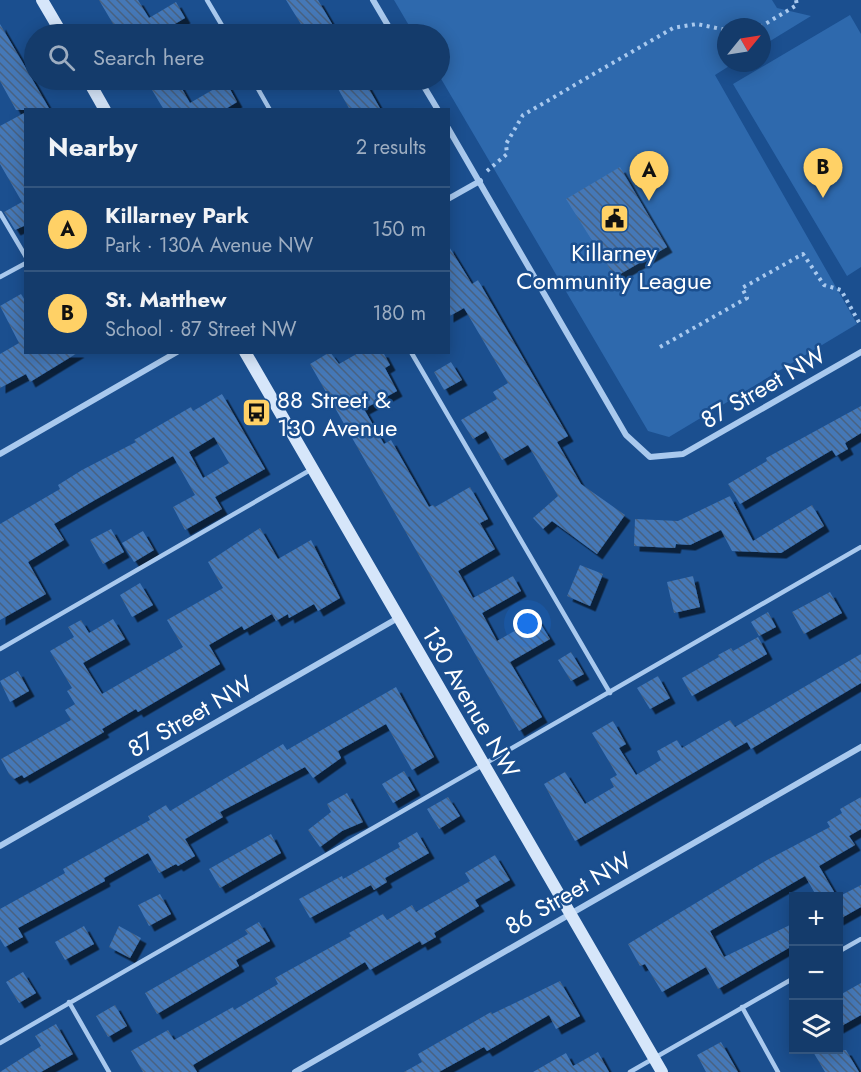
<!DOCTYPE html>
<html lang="en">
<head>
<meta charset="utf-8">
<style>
  body { margin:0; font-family:Jost,sans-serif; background:#214673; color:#f1f3f6 }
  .controls { position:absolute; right:18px; bottom:18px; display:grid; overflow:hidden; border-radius:0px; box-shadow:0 3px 15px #0003 }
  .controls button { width:54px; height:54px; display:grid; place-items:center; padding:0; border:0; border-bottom:2px solid #33557e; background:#143b6b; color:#f1f3f6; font:30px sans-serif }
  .compass { position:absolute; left:717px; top:18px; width:54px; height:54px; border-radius:50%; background:#143b6b; box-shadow:0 3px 15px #0003; rotate:60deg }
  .you { position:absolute; left:528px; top:624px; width:21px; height:21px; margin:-15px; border:4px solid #fff; border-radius:50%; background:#1a73e8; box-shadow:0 0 0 9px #1a73e833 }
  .badge { display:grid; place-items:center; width:39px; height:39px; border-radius:50%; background:#ffd166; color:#111; font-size:20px; font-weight:700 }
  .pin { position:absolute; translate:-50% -50px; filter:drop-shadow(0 2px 3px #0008) }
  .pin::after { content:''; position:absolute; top:32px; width:21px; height:18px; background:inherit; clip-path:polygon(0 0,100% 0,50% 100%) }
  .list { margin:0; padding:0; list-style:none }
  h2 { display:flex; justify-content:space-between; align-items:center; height:78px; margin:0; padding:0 24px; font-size:26px }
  h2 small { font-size:20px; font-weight:400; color:#9dadc1 }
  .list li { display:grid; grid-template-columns:39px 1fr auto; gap:18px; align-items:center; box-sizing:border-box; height:84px; padding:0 24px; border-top:2px solid #33557e }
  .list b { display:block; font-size:22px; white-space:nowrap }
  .list p { margin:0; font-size:20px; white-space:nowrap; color:#9dadc1 }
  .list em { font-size:20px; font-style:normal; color:#9dadc1 }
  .icon { flex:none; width:33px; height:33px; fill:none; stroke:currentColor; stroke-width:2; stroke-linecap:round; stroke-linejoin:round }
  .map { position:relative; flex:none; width:861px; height:1072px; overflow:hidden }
  .search { position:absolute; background:#143b6b; box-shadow:0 3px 15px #0003; left:24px; top:24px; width:426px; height:66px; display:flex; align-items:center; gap:15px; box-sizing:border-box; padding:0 21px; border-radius:33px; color:#9dadc1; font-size:22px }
  .panel { position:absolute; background:#143b6b; box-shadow:0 3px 15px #0003; left:24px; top:108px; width:426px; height:246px; border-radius:0px }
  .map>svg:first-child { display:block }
</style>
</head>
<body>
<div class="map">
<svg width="861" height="1072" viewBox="0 0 861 1072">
  <defs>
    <pattern id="building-back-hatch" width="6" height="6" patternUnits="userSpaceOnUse" patternTransform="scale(1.5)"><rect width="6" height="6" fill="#4478b7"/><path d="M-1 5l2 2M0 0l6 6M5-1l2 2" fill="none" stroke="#486282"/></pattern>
    <filter id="shadow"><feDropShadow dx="5.5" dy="5.5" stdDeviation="0" flood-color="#0009"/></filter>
  </defs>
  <rect width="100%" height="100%" fill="#1b4f8f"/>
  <!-- green -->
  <path fill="#2e69ad" d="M 394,0 L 772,0 L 777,8 L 811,16 L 762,46 L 762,27 L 726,27 L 726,63 L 734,63 L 715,75 L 857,324 L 669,437 L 648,431 L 440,77 L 440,34 L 414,34 Z
    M 850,15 L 861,34 L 861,267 L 847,276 L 733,84 Z"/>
  <!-- building -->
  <path fill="url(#building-back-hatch)" fill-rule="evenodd" filter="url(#shadow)" d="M 99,0 L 138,0 L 149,18 L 176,2 L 185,18 L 158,34 L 119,34 Z
    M 286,0 L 318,0 L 338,34 L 307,34 Z
    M 0,24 L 23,63 L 50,110 L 16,110 L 0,81 Z
    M 146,80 L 177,80 L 190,103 L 226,82 L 237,102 L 224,110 L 164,110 Z
    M 333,80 L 364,80 L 381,110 L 350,110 Z
    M 26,112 L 26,225 L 15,230 L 4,212 L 22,202 L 0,164 L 0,126 Z
    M 620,167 L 667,247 L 615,277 L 566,199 Z
    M 448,245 L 472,284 L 478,280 L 568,436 L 557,442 L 581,484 L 625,515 L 597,554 L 552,521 L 543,529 L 533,518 L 558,496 L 528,445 L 502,460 L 486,431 L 473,439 L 461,420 L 497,399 L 493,392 L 508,383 L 464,308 L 448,317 Z
    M 21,294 L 26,302 L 26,352 L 79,352 L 30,382 L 26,374 L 0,388 L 0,354 L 19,343 L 0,306 Z
    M 330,352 L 339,364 L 360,352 L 383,352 L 390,365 L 385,368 L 397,391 L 364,409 L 384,444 L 391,440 L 429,507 L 433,505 L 435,507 L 470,487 L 488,519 L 480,523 L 495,549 L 458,571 L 473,598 L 513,576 L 521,591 L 482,613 L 497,641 L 537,618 L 550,639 L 510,662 L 542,717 L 519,731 L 310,364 Z
    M 451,362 L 462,380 L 444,390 L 434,372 Z
    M 222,394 L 265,469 L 215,497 L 222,509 L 185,530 L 173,507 L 195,495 L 173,456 L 95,500 L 54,524 L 64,540 L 28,562 L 46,594 L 0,620 L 0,524 L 60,489 L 58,485 L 82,470 L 136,442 L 134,440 L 191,407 L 193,411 ZM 214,437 L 229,463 L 203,478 L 189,452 Z
    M 861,406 L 861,433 L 845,443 L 848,449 L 836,456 L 832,450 L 740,504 L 728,484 L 767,461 L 766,458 Z
    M 730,496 L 753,541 L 812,505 L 824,526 L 781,553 L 732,551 L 721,530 L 690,545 L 676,544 L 675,548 L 634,546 L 635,519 L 678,521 Z
    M 260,528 L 278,559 L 311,540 L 340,598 L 318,611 L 314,604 L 289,618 L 288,614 L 276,621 L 272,614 L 244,630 L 242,626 L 209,645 L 220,664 L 138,712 L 136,709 L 102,729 L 104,732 L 24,778 L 22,775 L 14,779 L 9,774 L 1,759 L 71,720 L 65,710 L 75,704 L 67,691 L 72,688 L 50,651 L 74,637 L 68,627 L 81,620 L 89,633 L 113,619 L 125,639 L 83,663 L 102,694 L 183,647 L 167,620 L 223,588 L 208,562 Z
    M 111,529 L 124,552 L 103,564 L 90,540 Z
    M 143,531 L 154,550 L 134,562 L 122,543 Z
    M 580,565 L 603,574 L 590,606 L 567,596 Z
    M 693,576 L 700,607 L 674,613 L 667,582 Z
    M 140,583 L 153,605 L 132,617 L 120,595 Z
    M 830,592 L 842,613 L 804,634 L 792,612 Z
    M 768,612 L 776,627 L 759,636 L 751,622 Z
    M 758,637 L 767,654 L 692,696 L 682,678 L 719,657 L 718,655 L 731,648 L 733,651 Z
    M 571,652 L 584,674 L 571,681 L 558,660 Z
    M 861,654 L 861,683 L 751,749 L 747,742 L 575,841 L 544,784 L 565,772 L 585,804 L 614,787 L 610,779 L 617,775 L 592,733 L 613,721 L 626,744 L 619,748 L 636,775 L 661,760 L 657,751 L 677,740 L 682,748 L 730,720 L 735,727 Z
    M 18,671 L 29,691 L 10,702 L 0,681 Z
    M 658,676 L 670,698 L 650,709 L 637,688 Z
    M 396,687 L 434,757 L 412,770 L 386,724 L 338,751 L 341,758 L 313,778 L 305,767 L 220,812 L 223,817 L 185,839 L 195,856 L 178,866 L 176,864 L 159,873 L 148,853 L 104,878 L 105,881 L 18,928 L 23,937 L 5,947 L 0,939 L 0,909 L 65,873 L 63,869 L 150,820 L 148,816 L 166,805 L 170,811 L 283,744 L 287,750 Z
    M 404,771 L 415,790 L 393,803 L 382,784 Z
    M 347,793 L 363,822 L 342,831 L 320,847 L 308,830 L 331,812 L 327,804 Z
    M 448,797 L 460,816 L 439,829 L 427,809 Z
    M 861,797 L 861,829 L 849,836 L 855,845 L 819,866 L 837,897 L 817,897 L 805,876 L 710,931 L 724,957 L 794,923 L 794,945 L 718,989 L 706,967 L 662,992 L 645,964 L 640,966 L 628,944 L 767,860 L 830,827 L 827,822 L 842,813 L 840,809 Z
    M 417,832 L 429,853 L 385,878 L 387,882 L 374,890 L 371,885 L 310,918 L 299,899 L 342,876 L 343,879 L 400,847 L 398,843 Z
    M 271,834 L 281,853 L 220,888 L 209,869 Z
    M 495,855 L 510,880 L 475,900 L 479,906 L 434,933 L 436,937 L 422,945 L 420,941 L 370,970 L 365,962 L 193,1065 L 197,1072 L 143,1072 L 131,1051 L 168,1030 L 174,1040 L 233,1007 L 234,1010 L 278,984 L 275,978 L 351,936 L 349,933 L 383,914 L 387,920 L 412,905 L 416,912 L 470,881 L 465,873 Z
    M 861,885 L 861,907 L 838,920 L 838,897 Z
    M 160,894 L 171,914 L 149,926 L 138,905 Z
    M 259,922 L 270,941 L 236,960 L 239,966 L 157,1014 L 145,993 L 248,934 L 245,930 Z
    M 84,926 L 94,944 L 65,960 L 55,942 Z
    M 119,926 L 141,938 L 130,958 L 109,947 Z
    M 23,972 L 36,993 L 19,1003 L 6,982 Z
    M 560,981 L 580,1016 L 556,1029 L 549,1015 L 487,1051 L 484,1047 L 439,1072 L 404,1072 L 422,1062 L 418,1054 L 491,1012 L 492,1014 Z
    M 861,983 L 861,1015 L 838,1028 L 838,996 Z
    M 115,1005 L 127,1026 L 108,1037 L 96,1016 Z
    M 56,1024 L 73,1054 L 41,1072 L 0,1072 L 41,1046 L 35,1036 Z
    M 721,1042 L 738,1072 L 706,1072 L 697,1055 Z
    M 812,1050 L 846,1050 L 859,1072 L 825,1072 Z
    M 598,1052 L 609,1072 L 533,1072 L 566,1053 L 573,1066 Z"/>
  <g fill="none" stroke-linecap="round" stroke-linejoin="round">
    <!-- path -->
    <path stroke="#a9c9ee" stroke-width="4" stroke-dasharray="3 4.5" stroke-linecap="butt" d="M 760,27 L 797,5 L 796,0
      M 487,171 L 507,154 L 506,144 L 523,115 L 673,28 L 697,24 L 726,30
      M 660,347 L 747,298 L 742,288 L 803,254 L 824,285 L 841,290 L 861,326"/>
    <!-- lane -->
    <path stroke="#a9c9ee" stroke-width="4.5" d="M 207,0 L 227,34
      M 253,80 L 270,110
      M 0,213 L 26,257
      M 0,277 L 26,263
      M 411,352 L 610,693
      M 0,649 L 312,469
      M 838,952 L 861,939
      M 69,1002 L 109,1072
      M 742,1007 L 778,1072
      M 0,1043 L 861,547
      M 630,1072 L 794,978"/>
    <!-- street -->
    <path stroke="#a9c9ee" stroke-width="6" d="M 373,0 L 393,34
      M 420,80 L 438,110
      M 448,128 L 626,435 L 650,457 L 683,454 L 861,352
      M 448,199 L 480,181
      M 0,454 L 177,352
      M 0,846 L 398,618
      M 295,1072 L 861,747"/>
    <!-- secondary -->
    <path stroke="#d6e6fa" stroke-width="12" d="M 42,0 L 62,34
      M 88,80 L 105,110
      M 245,352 L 662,1072"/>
  </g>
  <!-- icons -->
  <defs>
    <symbol id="civic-square" viewBox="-11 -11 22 22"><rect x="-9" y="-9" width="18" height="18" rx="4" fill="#ffd166" stroke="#1b4f8f"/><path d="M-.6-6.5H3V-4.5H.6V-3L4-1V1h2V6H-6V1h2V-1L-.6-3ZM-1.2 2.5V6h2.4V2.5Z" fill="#111"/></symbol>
    <symbol id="bus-square" viewBox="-11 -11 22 22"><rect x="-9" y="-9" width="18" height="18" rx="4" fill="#ffd166" stroke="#1b4f8f"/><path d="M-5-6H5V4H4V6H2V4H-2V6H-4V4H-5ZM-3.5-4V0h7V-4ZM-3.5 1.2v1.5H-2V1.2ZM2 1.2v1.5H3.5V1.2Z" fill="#111"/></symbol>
  </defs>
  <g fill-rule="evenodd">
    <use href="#civic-square" x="598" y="202" width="33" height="33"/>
    <use href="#bus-square" x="240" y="396" width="33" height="33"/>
  </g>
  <g text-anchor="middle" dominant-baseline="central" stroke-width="5" stroke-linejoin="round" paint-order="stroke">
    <!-- poi labels -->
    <g font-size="24" fill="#fff" stroke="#1b4f8f">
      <text x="614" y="252">Killarney<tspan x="614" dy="28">Community League</tspan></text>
      <text x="277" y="399" text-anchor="start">88 Street &amp;<tspan x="277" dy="28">130 Avenue</tspan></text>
    </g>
    <!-- street labels -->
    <g font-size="24" fill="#fff" stroke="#1b4f8f">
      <text transform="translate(763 387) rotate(-30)">87 Street NW</text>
      <text transform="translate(471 702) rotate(60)">130 Avenue NW</text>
      <text transform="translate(190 716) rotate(-30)">87 Street NW</text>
      <text transform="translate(568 893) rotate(-30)">86 Street NW</text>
    </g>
  </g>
</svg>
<div class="controls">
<button>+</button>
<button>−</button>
<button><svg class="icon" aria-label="layers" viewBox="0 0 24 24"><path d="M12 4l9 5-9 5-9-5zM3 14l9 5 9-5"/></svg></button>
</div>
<svg class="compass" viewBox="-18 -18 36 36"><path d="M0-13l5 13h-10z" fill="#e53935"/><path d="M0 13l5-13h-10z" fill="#9dadc1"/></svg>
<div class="you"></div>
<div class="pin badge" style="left:649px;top:201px">A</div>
<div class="pin badge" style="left:823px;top:198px">B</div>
<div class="search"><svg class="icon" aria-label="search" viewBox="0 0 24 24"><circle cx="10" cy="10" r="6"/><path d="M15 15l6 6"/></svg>Search here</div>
<section class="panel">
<h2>Nearby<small>2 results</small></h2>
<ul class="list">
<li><span class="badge">A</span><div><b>Killarney Park</b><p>Park · 130A Avenue NW</p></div><em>150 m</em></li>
<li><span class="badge">B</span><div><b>St. Matthew</b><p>School · 87 Street NW</p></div><em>180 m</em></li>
</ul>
</section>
</div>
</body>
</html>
